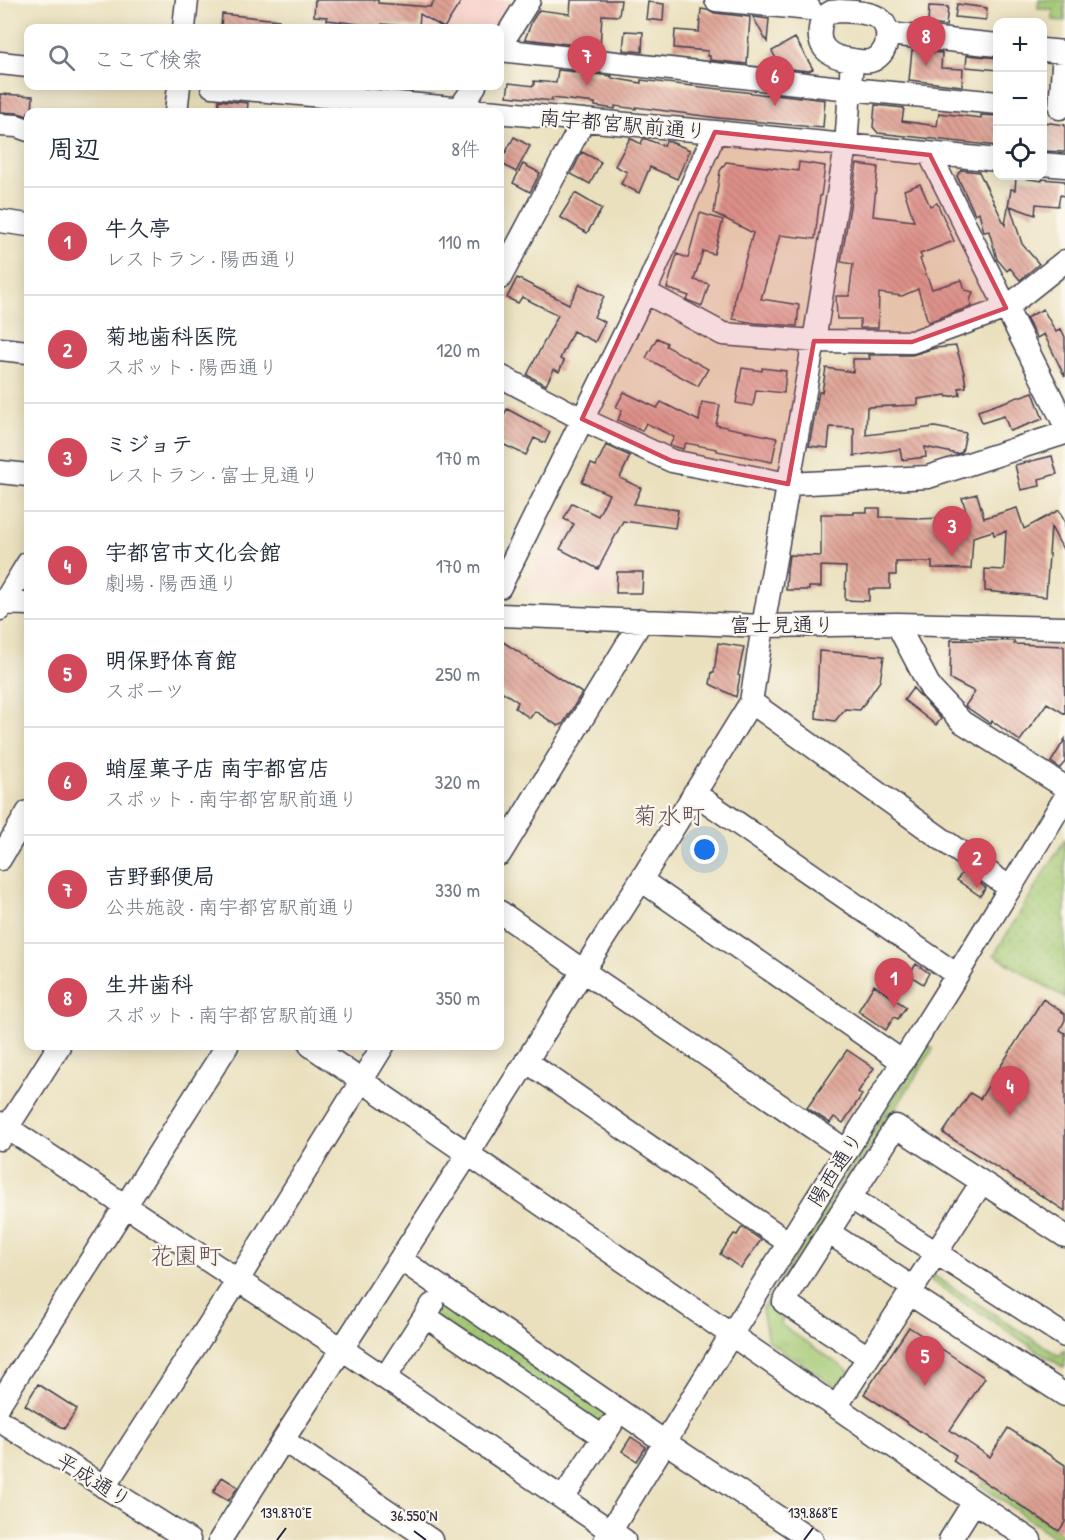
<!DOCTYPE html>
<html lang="ja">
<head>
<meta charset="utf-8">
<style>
  body { margin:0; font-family:"Patrick Hand","Klee One",sans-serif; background:#f6f6f7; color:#1f2937 }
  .controls { position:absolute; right:18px; top:18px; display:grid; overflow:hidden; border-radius:12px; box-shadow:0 3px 15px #0003 }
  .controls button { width:54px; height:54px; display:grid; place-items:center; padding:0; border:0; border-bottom:2px solid #e0e1e3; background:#fff; color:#1f2937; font:30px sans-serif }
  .you { position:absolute; left:705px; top:850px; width:21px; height:21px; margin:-15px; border:4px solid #fff; border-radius:50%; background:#1a73e8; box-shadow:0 0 0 9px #1a73e833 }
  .badge { display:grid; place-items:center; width:39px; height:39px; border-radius:50%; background:#d1495b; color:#fff; font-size:20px; font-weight:700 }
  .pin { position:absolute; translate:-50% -50px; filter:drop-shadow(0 2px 3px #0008) }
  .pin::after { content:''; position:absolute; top:32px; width:21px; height:18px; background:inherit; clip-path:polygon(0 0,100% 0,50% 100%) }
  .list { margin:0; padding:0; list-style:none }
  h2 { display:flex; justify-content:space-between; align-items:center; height:78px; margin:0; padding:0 24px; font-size:26px }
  h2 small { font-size:20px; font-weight:400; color:#747a83 }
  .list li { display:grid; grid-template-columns:39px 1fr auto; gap:18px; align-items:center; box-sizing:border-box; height:108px; padding:0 24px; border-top:2px solid #e0e1e3 }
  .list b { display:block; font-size:22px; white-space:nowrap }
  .list p { margin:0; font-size:20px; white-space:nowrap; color:#747a83 }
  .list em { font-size:20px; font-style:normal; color:#747a83 }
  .icon { flex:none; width:33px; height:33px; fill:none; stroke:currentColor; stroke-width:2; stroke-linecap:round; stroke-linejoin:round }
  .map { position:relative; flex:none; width:1065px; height:1540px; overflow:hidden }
  .search { position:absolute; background:#fff; box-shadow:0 3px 15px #0003; left:24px; top:24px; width:480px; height:66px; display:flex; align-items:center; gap:15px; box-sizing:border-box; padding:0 21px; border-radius:12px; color:#747a83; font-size:22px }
  .panel { position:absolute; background:#fff; box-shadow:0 3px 15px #0003; left:24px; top:108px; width:480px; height:942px; border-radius:12px }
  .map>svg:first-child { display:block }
</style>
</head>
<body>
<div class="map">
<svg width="1065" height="1540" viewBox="0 0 1065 1540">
  <defs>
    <pattern id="grass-tufts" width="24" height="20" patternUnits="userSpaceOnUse" patternTransform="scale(1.5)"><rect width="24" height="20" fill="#a4c974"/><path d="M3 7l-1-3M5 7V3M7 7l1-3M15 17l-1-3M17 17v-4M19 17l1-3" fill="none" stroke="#8dac65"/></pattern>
    <pattern id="park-dots" width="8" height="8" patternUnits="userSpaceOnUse" patternTransform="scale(1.5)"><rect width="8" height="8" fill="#a4c974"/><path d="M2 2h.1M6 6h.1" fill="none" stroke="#8dac65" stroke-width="1.8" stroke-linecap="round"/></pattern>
    <pattern id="building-back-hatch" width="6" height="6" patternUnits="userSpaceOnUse" patternTransform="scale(1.5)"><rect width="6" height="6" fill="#dfa194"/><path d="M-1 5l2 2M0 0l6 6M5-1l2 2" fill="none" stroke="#b4837a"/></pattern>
  </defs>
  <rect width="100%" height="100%" fill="#fbf7ec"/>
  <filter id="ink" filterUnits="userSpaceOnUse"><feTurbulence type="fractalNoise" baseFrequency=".0167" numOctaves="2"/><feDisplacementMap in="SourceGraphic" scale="12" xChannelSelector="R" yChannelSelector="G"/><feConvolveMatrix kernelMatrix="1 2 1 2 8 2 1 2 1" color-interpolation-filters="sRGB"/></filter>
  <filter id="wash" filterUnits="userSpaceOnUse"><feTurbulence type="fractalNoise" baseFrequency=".008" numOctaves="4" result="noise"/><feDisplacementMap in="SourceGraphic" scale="24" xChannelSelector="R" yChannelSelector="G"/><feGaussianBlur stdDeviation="1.35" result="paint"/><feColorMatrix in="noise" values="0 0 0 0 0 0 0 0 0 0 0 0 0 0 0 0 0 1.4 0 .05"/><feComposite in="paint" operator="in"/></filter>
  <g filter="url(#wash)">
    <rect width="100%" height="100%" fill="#eae0bd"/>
    <!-- built -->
    <path fill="#f7d0ca" d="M 425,0 L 511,0 L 493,28 L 423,28 Z
      M 558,520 L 614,545 L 612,597 L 523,592 Z"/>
    <!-- grass -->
    <path fill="url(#grass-tufts)" stroke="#637658" stroke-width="1.5" d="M 927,1045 L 933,1049 L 775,1299 L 786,1314 L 780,1324 L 850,1372 L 839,1389 L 768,1341 L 762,1310 Z
      M 933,1275 L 1059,1356 L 1065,1349 L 1065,1366 L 1064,1368 L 930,1280 Z
      M 984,1480 L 1063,1535 L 1065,1533 L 1065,1540 L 1058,1540 L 980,1485 Z"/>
    <!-- park -->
    <path fill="url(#park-dots)" stroke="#637658" stroke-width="1.5" d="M 1065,839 L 1065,998 L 994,955 Z
      M 443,1296 L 613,1414 L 602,1431 L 432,1315 Z"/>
    <!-- pitch -->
    <path fill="#a4c974" stroke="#637658" stroke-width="1.5" d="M 1039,0 L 1065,0 L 1065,21 L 1053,20 L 1053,10 L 1038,8 Z"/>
    <g id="blocks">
      <!-- building -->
      <path fill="url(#building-back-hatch)" d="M 315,0 L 378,0 L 378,3 L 430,7 L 435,0 L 462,0 L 444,28 L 420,14 L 419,27 L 382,24 L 382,27 L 327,20 L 327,17 L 314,16 Z
        M 571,0 L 621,0 L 619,16 L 602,15 L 600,48 L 525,39 L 532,21 L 539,10 L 570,14 Z
        M 648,2 L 664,4 L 663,21 L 646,19 Z
        M 957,4 L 987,8 L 986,20 L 955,17 Z
        M 929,6 L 948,7 L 946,26 L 928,24 Z
        M 701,9 L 707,10 L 715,13 L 750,17 L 747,64 L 710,60 L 710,56 L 707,56 L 708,51 L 674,48 L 675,30 L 699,32 Z
        M 222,14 L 279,20 L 278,28 L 221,28 Z
        M 753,17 L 769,19 L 767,42 Z
        M 625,31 L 643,32 L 642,52 L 623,50 Z
        M 795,38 L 813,69 L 809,71 L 781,68 L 772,51 Z
        M 912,50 L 942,53 L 941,68 L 963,69 L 962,86 L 909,80 Z
        M 967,55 L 998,58 L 998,70 L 966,67 Z
        M 558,70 L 612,76 L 611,78 L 641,83 L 641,80 L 745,92 L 767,95 L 767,93 L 825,100 L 823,128 L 719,118 L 636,107 L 636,109 L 615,106 L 615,109 L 595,106 L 595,103 L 552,98 L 552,101 L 507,96 L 509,83 L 534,86 L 534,81 L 556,83 Z
        M 0,94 L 33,96 L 32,112 L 28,112 L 28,116 L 18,113 L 0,112 Z
        M 219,100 L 248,103 L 247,112 L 218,112 Z
        M 875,105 L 904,108 L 902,121 L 937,126 L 939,113 L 981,118 L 981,115 L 998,116 L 998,146 L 878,133 L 873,127 Z
        M 1042,122 L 1065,125 L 1065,152 L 1042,151 Z
        M 514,137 L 530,146 L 516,172 L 500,163 Z
        M 630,138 L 641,144 L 643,139 L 646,139 L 664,146 L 666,141 L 671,142 L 690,150 L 677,179 L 650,167 L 639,193 L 621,184 L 627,172 L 615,166 Z
        M 582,152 L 601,162 L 590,184 L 571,174 Z
        M 726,162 L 798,171 L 799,162 L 825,166 L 821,196 L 820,196 L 815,239 L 780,235 L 761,299 L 799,305 L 797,326 L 755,323 L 733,319 L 735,296 L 753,233 L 714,213 L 720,171 Z
        M 523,164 L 540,173 L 530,192 L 513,183 Z
        M 857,164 L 878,167 L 873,216 L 914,221 L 904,190 L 920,184 L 930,206 L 937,203 L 954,241 L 920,254 L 922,258 L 920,259 L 932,289 L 962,280 L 965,290 L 973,292 L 970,301 L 972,306 L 928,322 L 918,289 L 902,296 L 879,293 L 878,328 L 860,328 L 860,319 L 837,319 L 836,296 L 849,296 L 853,264 L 841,262 Z
        M 961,170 L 979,172 L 1005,225 L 1011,189 L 1015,190 L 1016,177 L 1042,181 L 1042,179 L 1065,181 L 1065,196 L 1060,195 L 1058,206 L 1036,204 L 1035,215 L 1010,206 L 1022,244 L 1039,264 L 1020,280 L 1010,268 L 1007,271 L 997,259 L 989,231 L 984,232 L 979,212 L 975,214 L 957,176 Z
        M 575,193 L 602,209 L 587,233 L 560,217 Z
        M 700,213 L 723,220 L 714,254 L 703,251 L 694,280 L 709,284 L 702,306 L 687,300 L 689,296 L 667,288 L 677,254 L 688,258 Z
        M 517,278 L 569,304 L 580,284 L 604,296 L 594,317 L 605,322 L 595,342 L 573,331 L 560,359 L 564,361 L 559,372 L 554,369 L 546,385 L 527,375 L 558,315 L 522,297 L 518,303 L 507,298 Z
        M 1043,309 L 1056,332 L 1061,329 L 1065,337 L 1065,377 L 1044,334 L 1037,338 L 1026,318 Z
        M 657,338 L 667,343 L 666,346 L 708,369 L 698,386 L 646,358 Z
        M 956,346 L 964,373 L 966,387 L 959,388 L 960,395 L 947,397 L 946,395 L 918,399 L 918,405 L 867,407 L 866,435 L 935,427 L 966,433 L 962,452 L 957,454 L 925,447 L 926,457 L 902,460 L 900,449 L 854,456 L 854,428 L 830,427 L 828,448 L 809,446 L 819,392 L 822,392 L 826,368 L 853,372 L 853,359 L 870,359 L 869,355 L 912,355 L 935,348 Z
        M 742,368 L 762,371 L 762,368 L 786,371 L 784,393 L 756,390 L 753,406 L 736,403 Z
        M 624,392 L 657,408 L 661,402 L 699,421 L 702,402 L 720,405 L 716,425 L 777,438 L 772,462 L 717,451 L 717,449 L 686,443 L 683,449 L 670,445 L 674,437 L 646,423 L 642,431 L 618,420 L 622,410 L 616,407 Z
        M 1033,392 L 1043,419 L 1010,431 L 1004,416 L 982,423 L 978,411 Z
        M 507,409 L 550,432 L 545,443 L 534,438 L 526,455 L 500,443 L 500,424 Z
        M 606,445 L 630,456 L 620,478 L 641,488 L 634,504 L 678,510 L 675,528 L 623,521 L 598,569 L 560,549 L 574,524 L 564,519 L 572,503 L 598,516 L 609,494 L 582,482 L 591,464 L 596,466 Z
        M 1052,456 L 1057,474 L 1039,479 L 1040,486 L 1021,490 L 1015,465 Z
        M 977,494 L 984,518 L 1017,508 L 1024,529 L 1059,510 L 1065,523 L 1065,553 L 1051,527 L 1046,597 L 985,591 L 985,569 L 1004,570 L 1006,531 L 994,535 L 993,531 L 973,537 L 971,569 L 932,568 L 932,562 L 896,562 L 896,575 L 890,575 L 890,589 L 869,589 L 869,601 L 845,600 L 846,567 L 821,566 L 821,587 L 809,587 L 809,590 L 786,590 L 787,570 L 789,555 L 821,556 L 821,514 L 854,514 L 854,512 L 867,512 L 867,508 L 880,508 L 880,517 L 917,518 L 917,519 L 968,517 L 962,498 Z
        M 617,572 L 643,572 L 642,593 L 616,593 Z
        M 500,640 L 582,693 L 563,724 L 558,726 L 535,711 L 530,718 L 515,708 L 518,702 L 500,690 Z
        M 951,640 L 1014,641 L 1014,644 L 1064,646 L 1065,714 L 1047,703 L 1020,741 L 992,721 L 991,724 L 965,706 L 975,692 L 950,679 Z
        M 718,643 L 744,647 L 738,675 L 740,676 L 736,697 L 710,684 L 712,672 L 714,672 Z
        M 819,651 L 884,656 L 880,681 L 860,710 L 845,709 L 835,721 L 816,718 Z
        M 913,688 L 941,719 L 936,725 L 904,700 Z
        M 1065,739 L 1065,762 L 1060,768 L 1051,762 Z
        M 963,871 L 986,888 L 980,896 L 957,880 Z
        M 916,964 L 929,973 L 923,984 L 909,975 Z
        M 874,985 L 906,1007 L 898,1019 L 894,1017 L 886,1030 L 858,1011 Z
        M 1043,999 L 1065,1014 L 1065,1020 L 1060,1030 L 1065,1033 L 1065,1211 L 943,1133 L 970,1093 L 980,1099 Z
        M 847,1050 L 874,1068 L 858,1092 L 862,1095 L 843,1123 L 834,1117 L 830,1123 L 807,1108 Z
        M 742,1227 L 761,1240 L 741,1268 L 720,1254 L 734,1234 L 737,1235 Z
        M 909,1327 L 985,1378 L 950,1430 L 990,1457 L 1008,1428 L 1065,1465 L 1065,1522 L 1059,1531 L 953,1461 L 956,1455 L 864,1394 Z
        M 38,1384 L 77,1409 L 64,1429 L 25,1405 Z
        M 631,1437 L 646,1447 L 637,1461 L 622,1451 Z
        M 222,1477 L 238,1487 L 228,1501 L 213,1492 Z"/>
    </g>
  </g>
  <g filter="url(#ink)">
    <use href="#blocks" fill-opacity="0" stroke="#403e4e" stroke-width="1.5"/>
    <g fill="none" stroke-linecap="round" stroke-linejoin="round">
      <defs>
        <path id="minor" d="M 716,0 L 810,9
          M 840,11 C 860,12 890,11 887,40 C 886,47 882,55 875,59 C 869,63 860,61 853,60 C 826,57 813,45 823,17 L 831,12 Z
          M 184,28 L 187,0
          M 888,34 L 998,45
          M 500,46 L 529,0
          M 500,50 L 850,89 L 998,103
          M 1042,50 L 1064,52 L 1060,108
          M 0,63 L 28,66
          M 212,86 L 715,132 L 998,160
          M 176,112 L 179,86
          M 457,112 L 475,86
          M 0,125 L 17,126 L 28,130
          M 930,155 L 1065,425
          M 1042,164 L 1065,166
          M 0,221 L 28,225
          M 500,278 L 584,120
          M 645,292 L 723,334 L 814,341 L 912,342 L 1006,308 L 1065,261
          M 0,349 L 28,352
          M 500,376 L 582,419 L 672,461 L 788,484 L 928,477 L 1065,433
          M 0,472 L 28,475
          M 500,587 L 645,292 L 715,132
          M 0,603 L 28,604
          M 0,609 L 28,563
          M 500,615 L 763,626 L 897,624 L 1065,628
          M 897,624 L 931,689 L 962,722 L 1065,787
          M 751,702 L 1010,888
          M 694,793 L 957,975
          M 500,854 L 642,620
          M 0,859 L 28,812
          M 641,880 L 903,1062
          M 500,912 L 583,971 L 847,1151
          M 311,1046 L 1030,1540
          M 526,1061 L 789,1243
          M 0,1123 L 342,1349 L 624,1540
          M 0,1139 L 59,1046
          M 851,1198 L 1065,1336
          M 828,1232 L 913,1288
          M 400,1259 L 665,1442 L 812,1540
          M 910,1294 L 1065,1395
          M 425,1316 L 603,1437
          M 868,1357 L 784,1302 L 896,1126 L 982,1182
          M 385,1378 L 432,1305
          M 0,1403 L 227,1046
          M 836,1407 L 982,1182 L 1065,1236
          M 0,1421 L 189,1540
          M 283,1440 L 431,1540
          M 104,1487 L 238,1280 L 383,1046
          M 563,1498 L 611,1425
          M 220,1540 L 283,1440 L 468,1154 L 583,971 L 641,880 L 751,702 L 763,626 L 814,341 L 846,146 L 852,60
          M 605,1540 L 731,1335 L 957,975 L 1065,798
          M 950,1540 L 974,1502"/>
      </defs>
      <!-- minor casing -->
      <use href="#minor" stroke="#403e4e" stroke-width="25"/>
      <!-- minor -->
      <use href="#minor" stroke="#fff" stroke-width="22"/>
    </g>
  </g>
  <!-- marked area -->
  <path fill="#d1495b" fill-opacity="0.2" stroke="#d1495b" stroke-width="4.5" stroke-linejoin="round" d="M 715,132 L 930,155 L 1006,308 L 912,342 L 814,341 L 788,484 L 672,461 L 582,419 Z"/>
  <!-- ticks -->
  <path fill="none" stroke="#22223b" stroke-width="2" d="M 414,1531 L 426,1540M 277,1540 L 286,1528M 804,1540 L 813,1528"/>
  <g text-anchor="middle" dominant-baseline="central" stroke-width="4.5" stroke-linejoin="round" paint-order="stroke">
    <!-- street labels -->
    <g font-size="21" fill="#22223b" stroke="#fbf7ec">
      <text transform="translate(623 124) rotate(5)">南宇都宮駅前通り</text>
      <text x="782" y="624">富士見通り</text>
      <text transform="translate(835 1169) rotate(-58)">陽西通り</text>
      <text transform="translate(94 1480) rotate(32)">平成通り</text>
    </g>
    <!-- quarter labels -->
    <g font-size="24" fill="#644e5a" stroke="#fbf7ec">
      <text x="669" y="815">菊水町</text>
      <text x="186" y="1255">花園町</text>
    </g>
  </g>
  <g font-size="15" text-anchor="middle" fill="#22223b" stroke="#fbf7ec" stroke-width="4.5" stroke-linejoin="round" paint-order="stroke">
    <text x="286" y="1518">139.870°E</text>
    <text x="813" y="1518">139.868°E</text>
    <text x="414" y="1521">36.550°N</text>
  </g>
</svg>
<div class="controls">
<button>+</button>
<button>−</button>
<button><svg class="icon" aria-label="locate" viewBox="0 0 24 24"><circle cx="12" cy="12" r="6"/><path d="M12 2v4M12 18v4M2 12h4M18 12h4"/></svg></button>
</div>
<div class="you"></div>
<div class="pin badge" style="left:894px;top:1008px">1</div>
<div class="pin badge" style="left:977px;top:888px">2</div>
<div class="pin badge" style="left:952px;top:556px">3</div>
<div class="pin badge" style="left:1010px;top:1116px">4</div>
<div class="pin badge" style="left:925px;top:1386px">5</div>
<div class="pin badge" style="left:775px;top:106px">6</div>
<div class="pin badge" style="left:587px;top:86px">7</div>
<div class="pin badge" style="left:926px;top:66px">8</div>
<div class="search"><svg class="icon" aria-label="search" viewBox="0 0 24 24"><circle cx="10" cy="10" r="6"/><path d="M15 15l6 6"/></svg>ここで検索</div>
<section class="panel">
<h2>周辺<small>8件</small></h2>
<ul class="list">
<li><span class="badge">1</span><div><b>牛久亭</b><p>レストラン · 陽西通り</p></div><em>110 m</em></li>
<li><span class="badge">2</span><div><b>菊地歯科医院</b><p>スポット · 陽西通り</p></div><em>120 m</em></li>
<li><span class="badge">3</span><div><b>ミジョテ</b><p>レストラン · 富士見通り</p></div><em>170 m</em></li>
<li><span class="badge">4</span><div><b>宇都宮市文化会館</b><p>劇場 · 陽西通り</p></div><em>170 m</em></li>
<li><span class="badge">5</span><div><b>明保野体育館</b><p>スポーツ</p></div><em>250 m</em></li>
<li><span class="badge">6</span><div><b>蛸屋菓子店 南宇都宮店</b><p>スポット · 南宇都宮駅前通り</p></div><em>320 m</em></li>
<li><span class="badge">7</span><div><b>吉野郵便局</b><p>公共施設 · 南宇都宮駅前通り</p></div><em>330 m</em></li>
<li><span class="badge">8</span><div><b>生井歯科</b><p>スポット · 南宇都宮駅前通り</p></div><em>350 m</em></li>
</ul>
</section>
</div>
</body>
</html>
